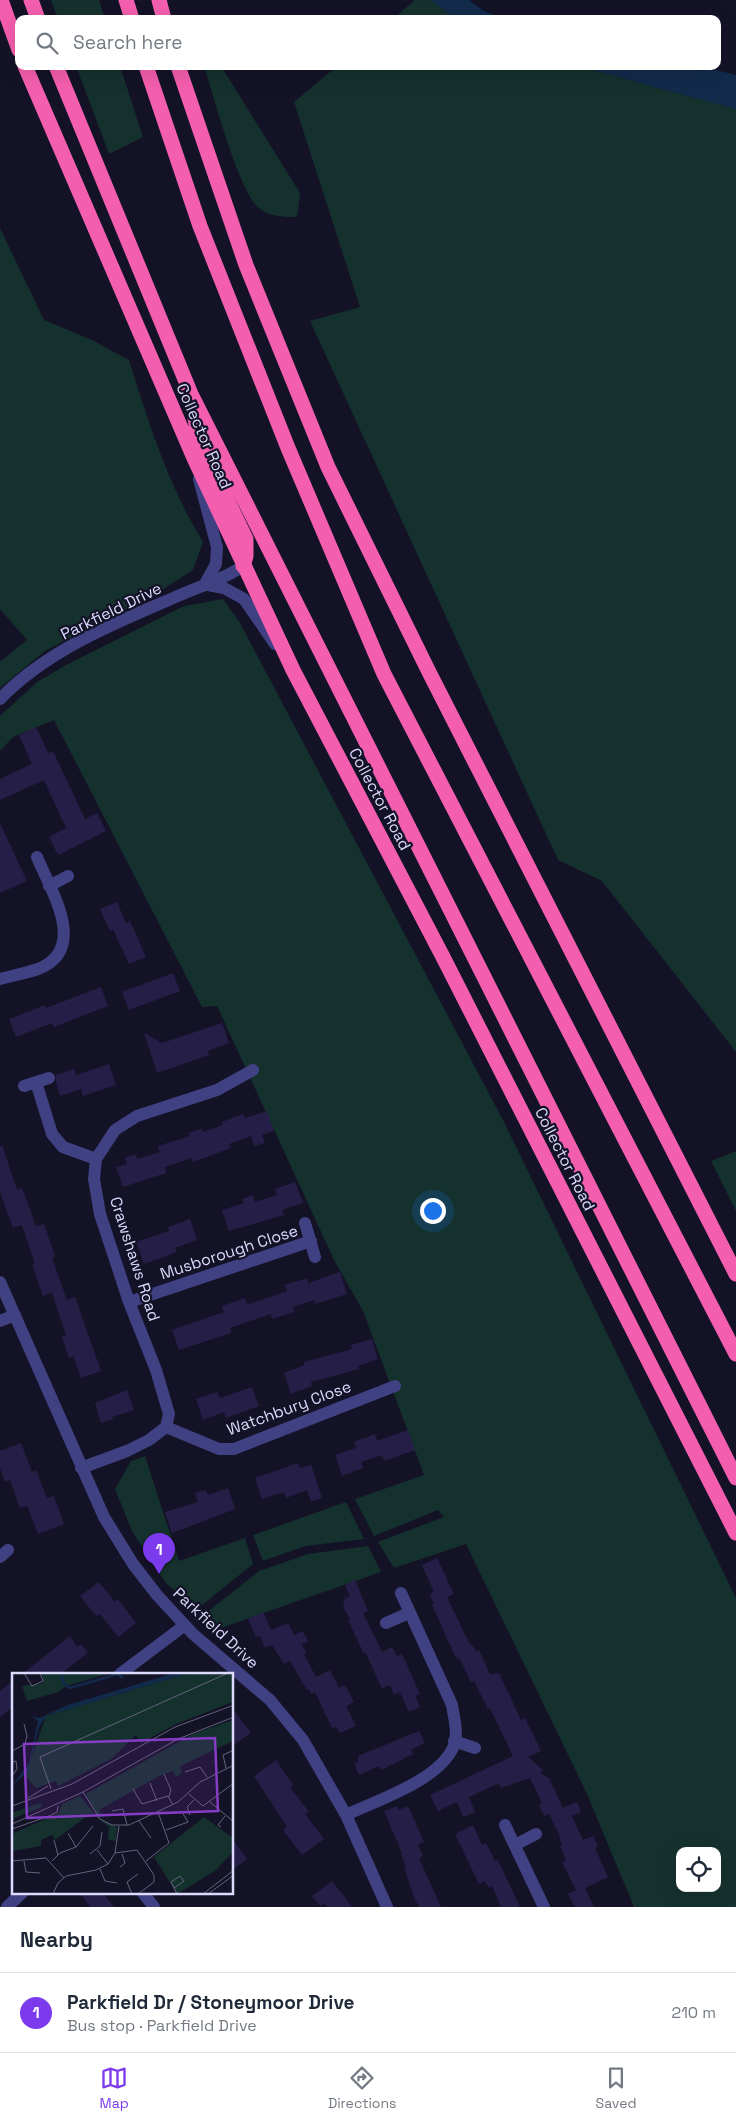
<!DOCTYPE html>
<html lang="en">
<head>
<meta charset="utf-8">
<style>
  body { margin:0; font-family:"Space Grotesk",sans-serif; background:#f6f6f7; color:#1f2937 }
  .controls { position:absolute; right:15px; bottom:15px; display:grid; overflow:hidden; border-radius:10px; box-shadow:0 5px 20px #0002 }
  .controls button { width:45px; height:45px; display:grid; place-items:center; padding:0; border:0; border-bottom:1px solid #e0e1e3; background:#fff; color:#1f2937; font:25px sans-serif }
  .you { position:absolute; left:432px; top:1210px; width:18px; height:18px; margin:-12px; border:4px solid #fff; border-radius:50%; background:#1a73e8; box-shadow:0 0 0 8px #1a73e833 }
  .badge { display:grid; place-items:center; width:32px; height:32px; border-radius:50%; background:#7c3aed; color:#fff; font-size:16px; font-weight:700 }
  .pin { position:absolute; translate:-50% -41px; filter:drop-shadow(0 1px 2px #0008) }
  .pin::after { content:''; position:absolute; top:26px; width:18px; height:15px; background:inherit; clip-path:polygon(0 0,100% 0,50% 100%) }
  .list { margin:0; padding:0; list-style:none }
  h2 { display:flex; justify-content:space-between; align-items:center; height:65px; margin:0; padding:0 20px; font-size:21px }
  h2 small { font-size:16px; font-weight:400; color:#747a83 }
  .list li { display:grid; grid-template-columns:32px 1fr auto; gap:15px; align-items:center; box-sizing:border-box; height:80px; padding:0 20px; border-top:1px solid #e0e1e3 }
  .list b { display:block; font-size:19px; white-space:nowrap }
  .list p { margin:0; font-size:16px; white-space:nowrap; color:#747a83 }
  .list em { font-size:16px; font-style:normal; color:#747a83 }
  .icon { flex:none; width:28px; height:28px; fill:none; stroke:currentColor; stroke-width:2; stroke-linecap:round; stroke-linejoin:round }
  .map { position:relative; flex:none; width:736px; height:1907px; overflow:hidden }
  .search { position:absolute; background:#fff; box-shadow:0 5px 20px #0002; left:15px; right:15px; top:15px; height:55px; display:flex; align-items:center; gap:12px; box-sizing:border-box; padding:0 18px; border-radius:10px; color:#747a83; font-size:19px }
  .sheet { height:145px; background:#fff }
  nav { display:flex; justify-content:space-around; align-items:center; box-sizing:border-box; height:70px; border-top:1px solid #e0e1e3; background:#fff; font-size:14px; color:#747a83 }
  nav a { display:grid; justify-items:center; gap:2px }
  nav .on { color:#7c3aed }
  .map>svg:first-child { display:block }
</style>
</head>
<body>
<div class="map">
<svg width="736" height="1907" viewBox="0 0 736 1907">
  <rect width="100%" height="100%" fill="#141227"/>
  <!-- green -->
  <path fill="#15312e" fill-rule="evenodd" d="M 51,0 L 99,0 L 105,19 L 58,19 Z
    M 415,0 L 431,0 L 456,19 L 393,19 Z
    M 76,66 L 120,66 L 143,137 L 109,154 Z
    M 204,66 L 221,66 L 300,193 L 297,217 C 284,217 272,217 260,209 C 240,196 213,94 204,66 Z
    M 337,66 L 578,66 L 736,109 L 736,1052 L 602,881 L 558,860 L 310,321 L 360,307 L 294,102 Z
    M 0,228 L 44,320 L 92,340 L 129,360 C 149,424 168,485 203,542 L 193,570 L 157,593 L 45,651 L 0,688 L 0,662 L 27,640 L 0,609 Z
    M 223,599 L 240,623 L 503,1120 L 736,1598 L 736,1907 L 634,1907 L 587,1794 L 466,1544 L 394,1568 L 378,1542 L 444,1517 L 438,1510 L 374,1536 L 355,1499 L 424,1475 L 363,1311 L 334,1260 L 217,1006 L 202,1007 L 54,720 L 13,737 L 0,751 L 0,716 L 37,682 L 66,665 L 184,606 ZM 680,1851 L 717,1851 L 717,1888 L 680,1888 Z
    M 736,1151 L 736,1211 L 711,1161 Z
    M 145,1456 L 179,1561 L 245,1538 L 253,1564 L 196,1610 L 165,1582 L 132,1531 L 115,1489 L 131,1461 Z
    M 346,1502 L 364,1539 L 305,1546 L 263,1561 L 253,1535 Z
    M 368,1546 L 381,1572 L 215,1630 L 206,1613 L 259,1571 L 308,1554 Z"/>
  <!-- water -->
  <path fill="#122b4b" d="M 431,0 L 469,0 L 484,11 L 507,19 L 456,19 Z
    M 578,66 L 687,66 L 699,71 L 708,68 L 736,75 L 736,109 Z"/>
  <!-- building -->
  <path fill="#251f47" d="M 36,727 L 48,753 L 53,751 L 85,819 L 97,813 L 106,831 L 58,855 L 49,837 L 66,828 L 44,780 L 0,800 L 0,779 L 32,764 L 19,735 Z
    M 0,823 L 27,881 L 0,893 Z
    M 117,902 L 126,923 L 130,921 L 146,957 L 129,964 L 113,929 L 110,931 L 100,909 Z
    M 173,973 L 180,991 L 129,1010 L 122,992 Z
    M 101,987 L 108,1006 L 54,1027 L 52,1023 L 16,1037 L 9,1019 L 45,1005 L 46,1008 Z
    M 222,1023 L 229,1043 L 208,1051 L 209,1055 L 157,1073 L 144,1033 L 162,1043 Z
    M 109,1064 L 116,1085 L 83,1096 L 81,1089 L 60,1096 L 56,1082 L 56,1075 L 74,1069 L 76,1075 Z
    M 267,1111 L 274,1131 L 262,1135 L 265,1143 L 254,1146 L 251,1136 L 229,1144 L 231,1148 L 193,1162 L 192,1158 L 165,1167 L 166,1173 L 123,1187 L 116,1167 L 127,1164 L 125,1158 L 136,1154 L 137,1159 L 160,1152 L 158,1146 L 190,1136 L 189,1133 L 201,1129 L 203,1132 L 223,1125 L 222,1122 L 243,1114 L 245,1118 Z
    M 2,1145 L 17,1190 L 22,1188 L 36,1226 L 44,1224 L 55,1256 L 52,1258 L 67,1300 L 75,1297 L 101,1371 L 81,1378 L 73,1356 L 69,1358 L 62,1337 L 66,1335 L 52,1293 L 43,1296 L 32,1265 L 35,1264 L 22,1225 L 13,1228 L 0,1192 L 0,1146 Z
    M 295,1182 L 303,1203 L 282,1210 L 284,1215 L 229,1231 L 222,1210 L 244,1203 L 242,1199 L 253,1195 L 255,1202 L 277,1195 L 275,1189 Z
    M 190,1219 L 197,1240 L 175,1248 L 177,1252 L 144,1264 L 136,1242 L 169,1231 L 168,1227 Z
    M 340,1272 L 347,1294 L 315,1304 L 314,1300 L 293,1307 L 294,1312 L 272,1319 L 271,1314 L 230,1328 L 231,1333 L 179,1350 L 172,1330 L 224,1312 L 222,1306 L 245,1298 L 247,1305 L 287,1291 L 285,1285 L 307,1278 L 308,1283 Z
    M 372,1339 L 378,1359 L 358,1366 L 359,1369 L 311,1382 L 312,1386 L 291,1394 L 284,1373 L 304,1365 L 304,1362 L 352,1349 L 351,1345 Z
    M 252,1387 L 259,1406 L 226,1418 L 224,1412 L 203,1420 L 196,1399 L 217,1392 L 220,1398 Z
    M 127,1390 L 134,1410 L 112,1417 L 113,1419 L 101,1423 L 95,1403 Z
    M 408,1430 L 415,1450 L 384,1461 L 382,1455 L 361,1462 L 363,1468 L 342,1476 L 335,1455 L 356,1448 L 354,1442 L 375,1434 L 377,1441 Z
    M 21,1443 L 32,1472 L 36,1470 L 47,1498 L 54,1496 L 64,1524 L 38,1534 L 27,1506 L 20,1508 L 10,1480 L 5,1482 L 0,1468 L 0,1451 Z
    M 298,1463 L 300,1468 L 311,1465 L 322,1498 L 311,1502 L 307,1490 L 286,1498 L 284,1492 L 262,1499 L 255,1478 Z
    M 228,1488 L 235,1509 L 172,1533 L 165,1512 L 198,1502 L 195,1493 L 206,1490 L 208,1495 Z
    M 437,1558 L 454,1594 L 447,1597 L 470,1645 L 472,1644 L 476,1652 L 479,1650 L 490,1674 L 499,1673 L 521,1720 L 525,1718 L 541,1751 L 528,1757 L 543,1770 L 540,1773 L 549,1778 L 563,1808 L 577,1802 L 581,1812 L 572,1816 L 583,1840 L 593,1836 L 598,1846 L 595,1848 L 608,1877 L 585,1888 L 594,1907 L 575,1907 L 568,1894 L 576,1890 L 562,1862 L 566,1860 L 560,1846 L 562,1845 L 560,1840 L 561,1839 L 549,1814 L 544,1816 L 539,1805 L 542,1803 L 530,1778 L 501,1788 L 499,1783 L 469,1797 L 475,1812 L 463,1817 L 457,1802 L 438,1811 L 430,1795 L 513,1756 L 490,1708 L 488,1709 L 474,1681 L 471,1683 L 463,1665 L 458,1657 L 456,1658 L 432,1605 L 434,1604 L 430,1594 L 434,1592 L 422,1565 Z
    M 355,1580 L 368,1611 L 363,1613 L 382,1652 L 392,1647 L 397,1656 L 402,1654 L 420,1694 L 415,1696 L 420,1707 L 409,1712 L 400,1692 L 394,1695 L 390,1685 L 382,1689 L 366,1653 L 364,1654 L 348,1620 L 350,1620 L 343,1606 L 345,1598 L 350,1596 L 345,1585 Z
    M 99,1582 L 115,1602 L 118,1599 L 136,1623 L 118,1637 L 100,1614 L 96,1616 L 80,1596 Z
    M 263,1612 L 271,1630 L 288,1623 L 294,1635 L 303,1631 L 308,1641 L 302,1644 L 306,1653 L 304,1654 L 316,1677 L 330,1670 L 339,1688 L 345,1685 L 354,1702 L 346,1706 L 356,1726 L 340,1733 L 336,1727 L 332,1728 L 315,1692 L 311,1694 L 309,1689 L 307,1690 L 290,1661 L 284,1664 L 272,1645 L 265,1648 L 260,1636 L 256,1637 L 248,1619 Z
    M 70,1636 L 77,1647 L 81,1644 L 88,1653 L 60,1674 L 22,1674 Z
    M 14,1680 L 14,1706 L 0,1717 L 0,1691 Z
    M 232,1708 L 251,1733 L 232,1746 Z
    M 419,1731 L 425,1743 L 411,1750 L 413,1754 L 381,1770 L 379,1766 L 359,1775 L 354,1763 L 358,1762 L 358,1756 Z
    M 276,1760 L 293,1785 L 290,1787 L 309,1812 L 305,1814 L 324,1839 L 302,1855 L 283,1830 L 287,1827 L 254,1776 Z
    M 397,1806 L 399,1810 L 408,1806 L 424,1842 L 418,1845 L 423,1856 L 419,1858 L 441,1907 L 419,1907 L 414,1897 L 404,1868 L 406,1867 L 401,1854 L 402,1853 L 384,1811 Z
    M 473,1825 L 482,1845 L 486,1843 L 495,1861 L 498,1860 L 520,1907 L 501,1907 L 492,1886 L 489,1888 L 485,1881 L 479,1884 L 455,1834 Z
    M 232,1838 L 247,1859 L 232,1870 Z
    M 332,1881 L 340,1891 L 352,1907 L 327,1907 L 325,1903 L 320,1906 L 312,1896 Z
    M 80,1893 L 103,1893 L 114,1907 L 90,1907 Z"/>
  <g fill="none" stroke-linecap="round" stroke-linejoin="round">
    <!-- minor -->
    <path stroke="#404183" stroke-width="12" d="M 199,479 L 217,547 L 216,564 L 205,584
      M 208,585 L 224,588 L 244,599 L 275,644
      M 0,699 C 47,650 117,622 178,596 C 200,586 223,580 243,566
      M 49,886 L 68,876
      M 0,979 C 12,976 26,973 38,969 C 89,949 51,891 37,857
      M 36,1082 L 52,1134 L 63,1147 L 96,1159
      M 24,1086 L 49,1078
      M 305,1223 L 315,1257
      M 0,1282 L 104,1517 L 133,1564 L 157,1595 L 193,1634 L 270,1700 L 303,1740 L 346,1815 L 387,1907
      M 129,1302 L 311,1241
      M 0,1321 L 15,1315
      M 166,1427 L 219,1449 L 234,1449 L 395,1386
      M 81,1468 L 127,1451 L 149,1440 L 166,1427 L 169,1414 L 156,1370 L 129,1302 L 100,1214 L 94,1179 L 96,1159 L 115,1130 L 137,1116 L 217,1090 L 253,1070
      M 0,1557 L 8,1550
      M 386,1623 L 409,1613
      M 120,1674 L 185,1625
      M 454,1741 L 475,1748
      M 346,1815 C 378,1800 437,1781 453,1748 C 459,1735 454,1718 452,1705 L 401,1593
      M 505,1825 L 544,1907
      M 515,1845 L 536,1834
      M 143,1893 L 154,1907
      M 7,1907 L 22,1893"/>
    <!-- highway -->
    <path stroke="#f45eae" stroke-width="15" d="M 1,0 L 19,50
      M 31,0 L 38,19
      M 126,0 L 132,19
      M 159,0 L 164,19
      M 25,66 L 194,458 L 293,670 L 443,957 L 736,1533
      M 56,66 L 191,394 L 736,1478
      M 146,66 L 200,226 L 288,448 L 384,674 L 736,1354
      M 178,66 L 246,265 L 328,467 L 429,672 L 736,1274
      M 194,411 L 198,438 L 246,539 L 246,556 L 243,566"/>
  </g>
  <g text-anchor="middle" dominant-baseline="central" stroke-width="4.5" stroke-linejoin="round" paint-order="stroke">
    <!-- street labels -->
    <g font-size="16" fill="#dcdafd" stroke="#141227">
      <text transform="translate(204 436) rotate(66)">Collector Road</text>
      <text transform="translate(111 611) rotate(-26)">Parkfield Drive</text>
      <text transform="translate(380 799) rotate(62)">Collector Road</text>
      <text transform="translate(565 1159) rotate(63)">Collector Road</text>
      <text transform="translate(229 1252) rotate(-18)">Musborough Close</text>
      <text transform="translate(135 1259) rotate(72)">Crawshaws Road</text>
      <text transform="translate(289 1408) rotate(-20)">Watchbury Close</text>
      <text transform="translate(216 1628) rotate(43)">Parkfield Drive</text>
    </g>
  </g>
  <!-- overview -->
  <g transform="translate(12 1673)">
    <rect width="221" height="221" fill="#141227"/>
    <path d="M 30,0 L 100,0 L 54,13 L 46,19 L 15,28 L 10,13 L 31,10 ZM 177,0 L 221,0 L 221,29 L 164,51 L 129,70 L 124,62 L 99,86 L 46,113 L 44,108 L 24,115 L 13,103 L 34,43 ZM 221,47 L 221,68 L 168,93 L 170,100 L 168,102 L 165,96 L 167,102 L 164,104 L 161,98 L 145,104 L 87,137 L 92,145 L 108,152 L 87,143 L 75,125 L 74,121 L 181,61 ZM 68,123 L 86,145 L 105,154 L 104,168 L 96,167 L 97,154 L 79,140 L 43,167 L 40,162 L 29,167 L 29,173 L 0,178 L 2,160 L 47,140 L 50,131 ZM 28,130 L 30,134 L 0,146 L 0,140 ZM 192,144 L 221,165 L 221,179 L 203,198 L 165,221 L 142,184 Z" fill="#15312e"/>
    <path d="M 177,0 L 34,43 L 27,54 L 16,98 L 0,113 L 17,90 L 26,48 L 20,43 L 27,45 L 56,32 L 156,2 Z" fill="#122b4b"/>
    <path fill="none" stroke="#122b4b" stroke-width="2.5" d="M 49,0 L 52,11 L 58,15 L 106,1 L 111,5"/>
    <path fill="none" stroke="#64627d" stroke-width="1" d="M 12,0 L 20,13 L 31,8 L 28,0M 0,78 L 13,71 L 15,63 L 12,51M 0,89 L 4,88 L 5,96 L 0,103M 214,95 L 211,82 L 222,77M 173,99 L 188,94 L 195,104M 152,101 L 159,117 L 157,124M 138,110 L 145,128M 39,116 L 28,84 L 216,0M 121,116 L 130,131 L 156,123 L 161,132M 71,119 L 88,146 L 100,152 L 117,152 L 166,129 L 188,109 L 222,92M 177,121 L 191,133 L 222,110M 16,125 L 36,113M 198,129 L 222,149M 0,133 L 60,111 L 163,54 L 222,32M 100,138 L 111,136 L 115,152M 178,142 L 175,134 L 182,127M 127,148 L 139,165M 0,151 L 71,119 L 166,66 L 222,44M 209,154 L 206,152 L 213,143M 0,156 L 37,143 L 45,139 L 46,133M 154,157 L 176,149 L 170,139M 56,160 L 64,174M 42,167 L 46,182M 85,177 L 96,191M 103,180 L 125,177 L 142,202 L 142,209 L 126,221M 78,181 L 88,173 L 90,159M 0,188 L 34,185 L 52,205M 12,188 L 14,199 L 28,200M 40,188 L 48,180 L 64,174 L 81,153M 134,188 L 157,170 L 146,139M 108,194 L 113,190 L 110,181M 88,196 L 93,208 L 105,210M 162,215 L 172,208 L 168,203 L 159,209 L 165,221M 41,221 L 46,210 L 54,203 L 84,197 L 96,191 L 103,180 L 107,153M 120,221 L 115,209 L 126,201M 191,221 L 222,197M 196,221 L 222,202"/>
    <path fill="#853dc5" fill-opacity="0.15" stroke="#853dc5" stroke-width="2.5" d="M 203,65 L 206,138 L 15,145 L 12,71 Z"/>
    <rect width="221" height="221" fill="none" stroke="#dcdafd" stroke-width="2.5"/>
  </g>
</svg>
<div class="controls">
<button><svg class="icon" aria-label="locate" viewBox="0 0 24 24"><circle cx="12" cy="12" r="6"/><path d="M12 2v4M12 18v4M2 12h4M18 12h4"/></svg></button>
</div>
<div class="you"></div>
<div class="pin badge" style="left:159px;top:1574px">1</div>
<div class="search"><svg class="icon" aria-label="search" viewBox="0 0 24 24"><circle cx="10" cy="10" r="6"/><path d="M15 15l6 6"/></svg>Search here</div>
</div>
<section class="sheet">
<h2>Nearby<small></small></h2>
<ul class="list">
<li><span class="badge">1</span><div><b>Parkfield Dr / Stoneymoor Drive</b><p>Bus stop · Parkfield Drive</p></div><em>210 m</em></li>
</ul>
</section>
<nav>
<a class="on"><svg class="icon" aria-label="map" viewBox="0 0 24 24"><path d="M3 6l6-2 6 2 6-2v14l-6 2-6-2-6 2zM9 4v14M15 6v14"/></svg>Map</a>
<a><svg class="icon" aria-label="directions" viewBox="0 0 24 24"><path d="M12 3l9 9-9 9-9-9zM9 14v-3h6M13 9l2 2-2 2"/></svg>Directions</a>
<a><svg class="icon" aria-label="saved" viewBox="0 0 24 24"><path d="M7 4h10v16l-5-4-5 4z"/></svg>Saved</a>
</nav>
</body>
</html>
